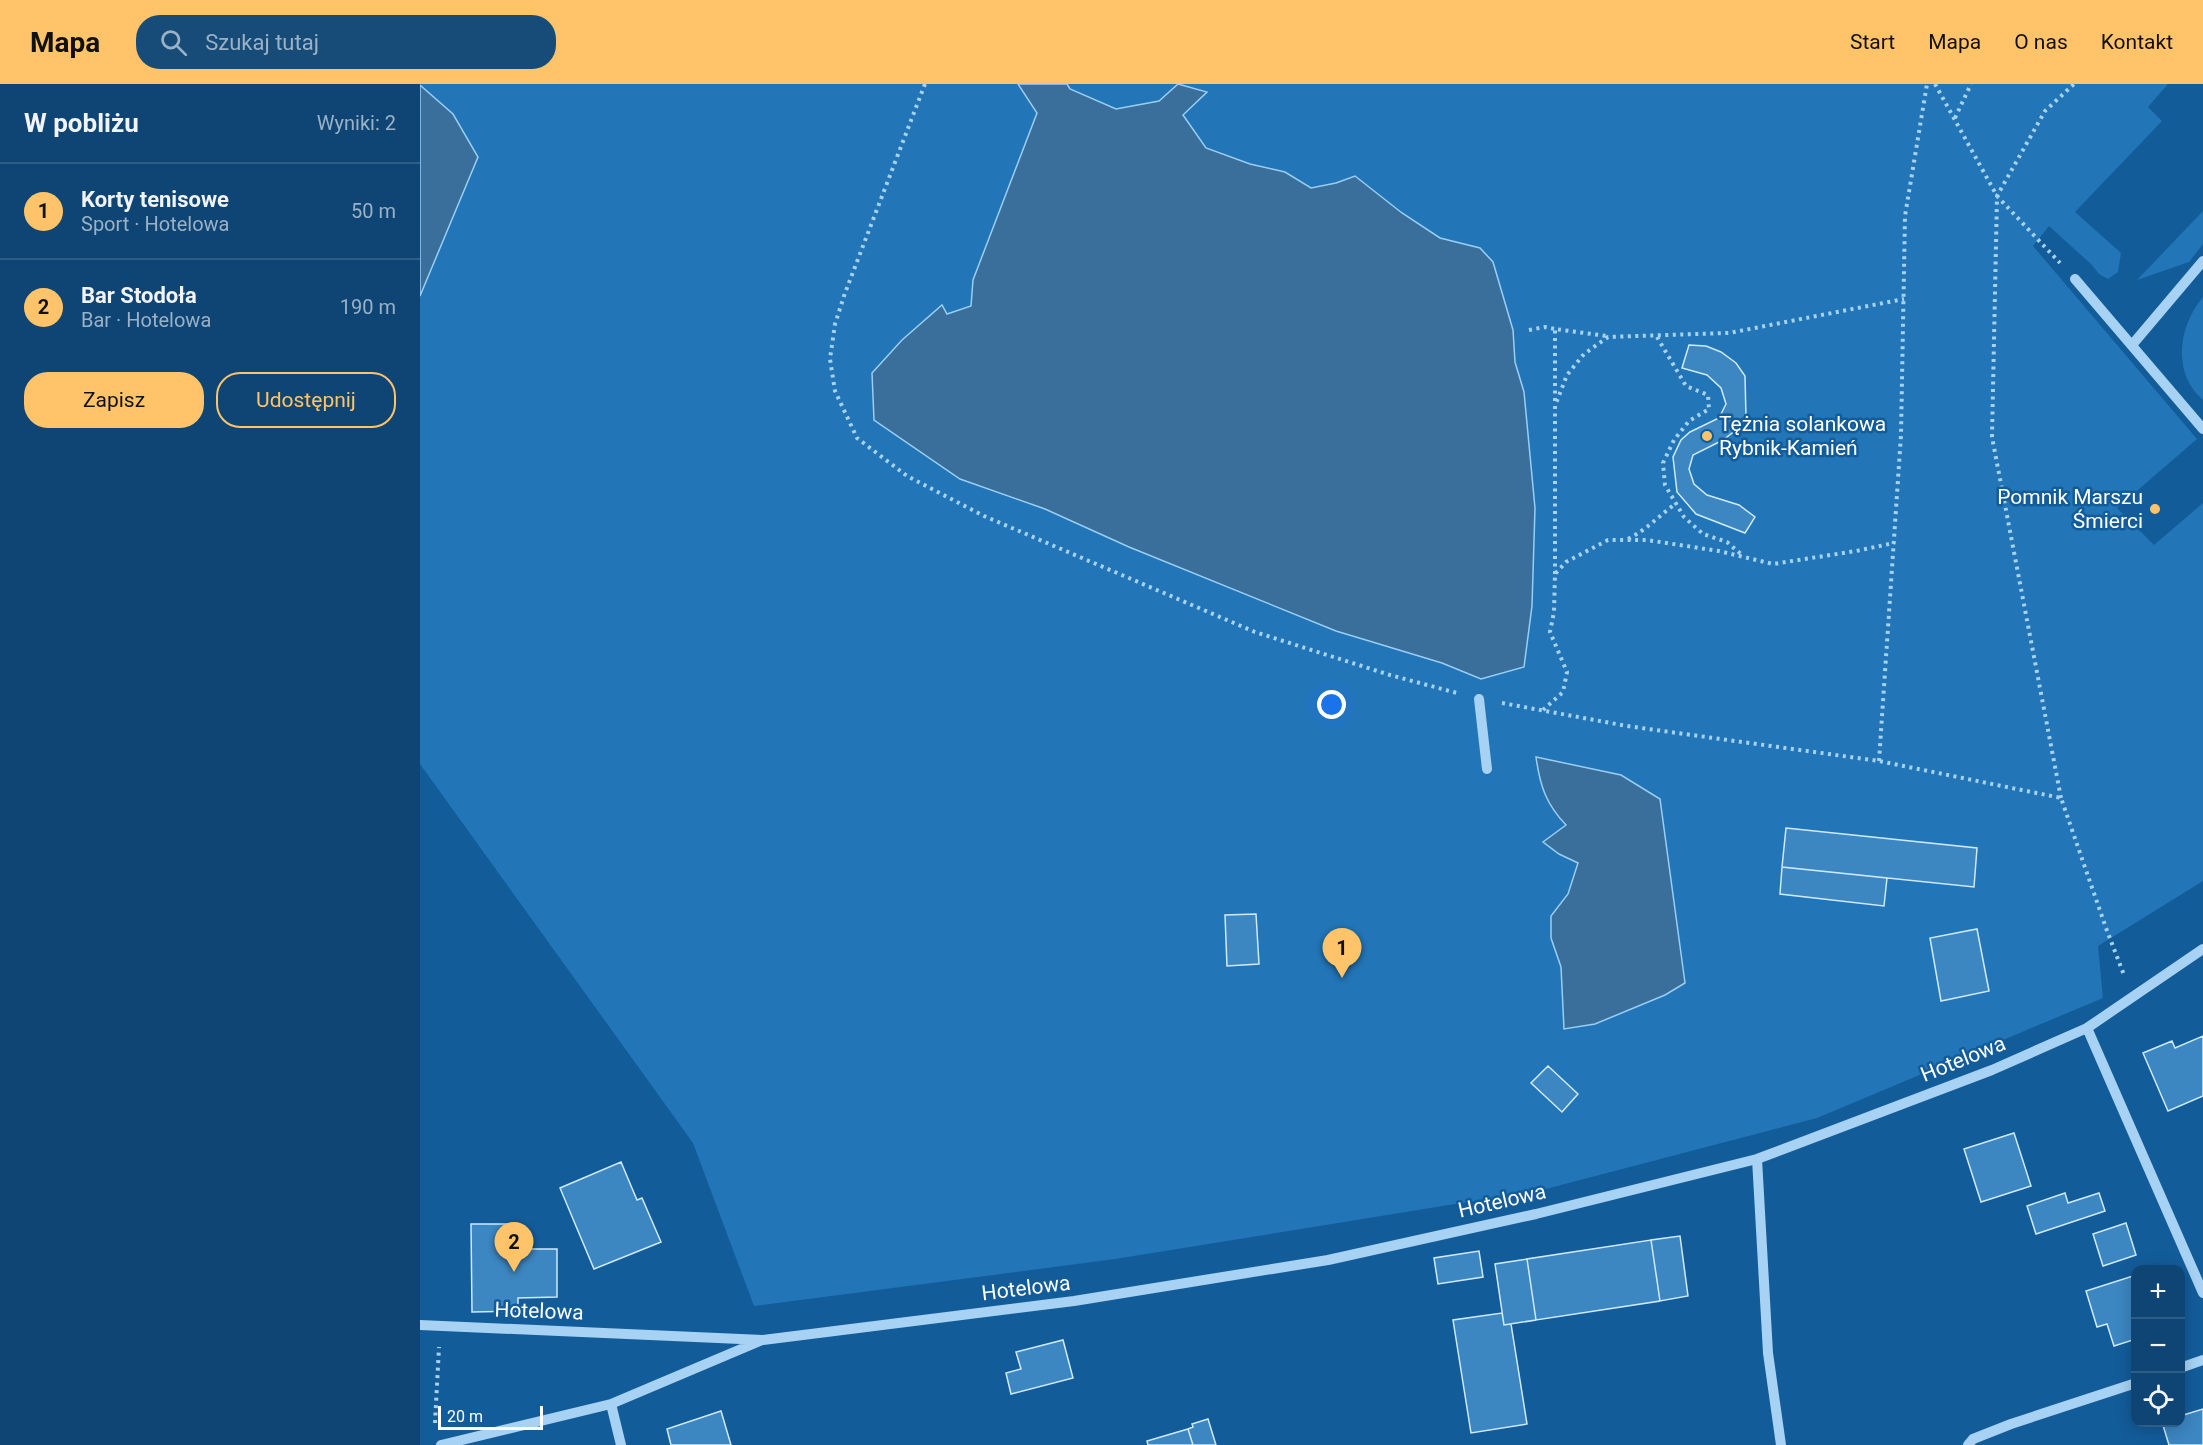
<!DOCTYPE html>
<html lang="pl">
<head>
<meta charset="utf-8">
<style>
  body { margin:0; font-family:Roboto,sans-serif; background:#174c79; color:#f1f3f6 }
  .controls { position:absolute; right:18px; bottom:18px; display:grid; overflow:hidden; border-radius:12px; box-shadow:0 3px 15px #0003 }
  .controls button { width:54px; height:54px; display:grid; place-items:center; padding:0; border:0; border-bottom:2px solid #2e5d86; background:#0e4574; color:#f1f3f6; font:30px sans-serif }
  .scale { position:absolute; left:18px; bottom:15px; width:105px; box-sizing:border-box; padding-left:6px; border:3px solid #fff; border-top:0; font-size:16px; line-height:21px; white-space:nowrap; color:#fff; -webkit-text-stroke:4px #135c9a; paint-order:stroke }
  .you { position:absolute; left:912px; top:621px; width:21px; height:21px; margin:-15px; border:4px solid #fff; border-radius:50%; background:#1a73e8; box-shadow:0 0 0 9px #1a73e833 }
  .badge { display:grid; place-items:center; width:39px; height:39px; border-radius:50%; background:#ffc469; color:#111; font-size:20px; font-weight:700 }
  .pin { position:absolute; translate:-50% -50px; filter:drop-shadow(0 2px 3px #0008) }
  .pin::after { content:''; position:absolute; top:32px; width:21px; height:18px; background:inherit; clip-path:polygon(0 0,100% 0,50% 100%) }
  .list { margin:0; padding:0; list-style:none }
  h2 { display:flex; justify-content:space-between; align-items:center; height:78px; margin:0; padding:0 24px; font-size:26px }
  h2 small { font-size:20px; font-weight:400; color:#9bb1c5 }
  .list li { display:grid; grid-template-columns:39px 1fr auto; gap:18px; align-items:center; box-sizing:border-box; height:96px; padding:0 24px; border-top:2px solid #2e5d86 }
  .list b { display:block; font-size:22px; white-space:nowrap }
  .list p { margin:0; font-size:20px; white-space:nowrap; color:#9bb1c5 }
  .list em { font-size:20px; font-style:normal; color:#9bb1c5 }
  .actions { display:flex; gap:12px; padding:18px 24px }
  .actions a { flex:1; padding:14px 0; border:2px solid #ffc469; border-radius:24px; text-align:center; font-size:21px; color:#ffc469 }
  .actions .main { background:#ffc469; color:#111 }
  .icon { flex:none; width:33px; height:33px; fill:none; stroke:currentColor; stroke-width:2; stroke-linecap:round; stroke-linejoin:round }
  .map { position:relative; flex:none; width:1783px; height:1361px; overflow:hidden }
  header { display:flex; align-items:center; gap:36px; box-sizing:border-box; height:84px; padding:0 30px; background:#ffc469; color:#111 }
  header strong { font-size:28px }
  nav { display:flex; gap:33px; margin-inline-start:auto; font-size:21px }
  .search { width:420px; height:54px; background:#174c79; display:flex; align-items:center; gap:15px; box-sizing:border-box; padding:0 21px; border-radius:24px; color:#9bb1c5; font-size:22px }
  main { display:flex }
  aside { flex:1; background:#0e4574 }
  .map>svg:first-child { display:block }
</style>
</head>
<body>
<header>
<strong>Mapa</strong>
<div class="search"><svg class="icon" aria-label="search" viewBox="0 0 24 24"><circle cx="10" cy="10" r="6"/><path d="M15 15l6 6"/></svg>Szukaj tutaj</div>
<nav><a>Start</a><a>Mapa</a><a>O nas</a><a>Kontakt</a></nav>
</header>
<main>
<aside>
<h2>W pobliżu<small>Wyniki: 2</small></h2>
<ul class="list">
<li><span class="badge">1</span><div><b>Korty tenisowe</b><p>Sport · Hotelowa</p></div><em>50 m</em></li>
<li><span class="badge">2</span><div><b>Bar Stodoła</b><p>Bar · Hotelowa</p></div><em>190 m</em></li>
</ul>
<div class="actions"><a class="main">Zapisz</a><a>Udostępnij</a></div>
</aside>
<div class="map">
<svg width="1783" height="1361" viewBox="0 0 1783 1361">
  <rect width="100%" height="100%" fill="#135c9a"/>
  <!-- green -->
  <path fill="#2275b7" d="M 1748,0 L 1728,23 L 1742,37 L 1655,128 L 1701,169 L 1698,188 L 1688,195 L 1679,190 L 1672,181 L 1629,142 L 1613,162 L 1777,355 L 1697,424 L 1734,461 L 1783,419 L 1783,797 L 1678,862 L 1683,914 L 1397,1034 L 1122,1106 L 695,1175 L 334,1222 L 273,1059 L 0,680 L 0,212 L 58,73 L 33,30 L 0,0 Z
    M 1783,127 L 1783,160 L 1769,178 L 1717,196 Z
    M 1783,213 L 1783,316 C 1751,289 1759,241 1783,213 Z"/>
  <!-- water -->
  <path fill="#3b6f9b" stroke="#99cef6" stroke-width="1.5" d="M 598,0 L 647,0 L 650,5 L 696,25 L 739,17 L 758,0 L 787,8 L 763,31 L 786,64 L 830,80 L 865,88 L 891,104 L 916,99 L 935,92 L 982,129 L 1020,154 L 1060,164 L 1073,178 L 1093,246 L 1095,278 L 1104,308 L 1115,424 L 1112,522 L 1104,583 L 1061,595 L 1022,579 L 916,547 L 709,463 L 625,425 L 540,395 L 454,336 L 452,289 L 482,256 L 522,221 L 527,230 L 551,222 L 553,196 L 617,29 Z
    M 0,1 L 33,30 L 58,73 L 0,212 Z
    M 1116,673 L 1201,691 L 1240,715 L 1265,899 L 1245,911 L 1175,940 L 1144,945 L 1141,883 L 1131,854 L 1131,832 L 1148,810 L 1158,779 L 1139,770 L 1123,758 L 1146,741 C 1126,720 1120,702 1116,673 Z"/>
  <!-- building -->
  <path fill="#3c86c1" stroke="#cfe9fd" stroke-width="1.5" d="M 1269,261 L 1286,262 L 1301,268 L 1316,279 L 1325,292 L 1326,333 L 1316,346 L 1303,356 L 1273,371 L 1269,385 L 1274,400 L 1287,411 L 1319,421 L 1335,433 L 1325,449 L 1276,430 L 1257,408 L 1253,373 L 1261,356 L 1270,348 L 1299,334 L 1306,320 L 1301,304 L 1287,291 L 1262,284 Z
    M 1366,744 L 1557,764 L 1554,803 L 1362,783 Z
    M 1362,783 L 1467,794 L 1464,822 L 1360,810 Z
    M 836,830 L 839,880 L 807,882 L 805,831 Z
    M 1557,845 L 1569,907 L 1521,917 L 1510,854 Z
    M 1783,952 L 1783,1012 L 1748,1027 L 1723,969 L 1752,957 L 1755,964 Z
    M 1128,982 L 1158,1010 L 1142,1028 L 1111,999 Z
    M 1594,1049 L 1611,1102 L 1561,1118 L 1544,1065 Z
    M 201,1078 L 217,1116 L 222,1114 L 241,1158 L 174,1185 L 140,1104 Z
    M 1645,1109 L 1648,1119 L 1679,1109 L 1685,1127 L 1616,1150 L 1607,1122 Z
    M 1706,1139 L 1716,1171 L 1683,1182 L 1673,1150 Z
    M 51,1140 L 94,1140 L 94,1165 L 137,1165 L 137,1213 L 98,1214 L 98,1227 L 52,1228 Z
    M 1260,1152 L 1268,1212 L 1240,1217 L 1231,1156 Z
    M 1231,1156 L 1240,1217 L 1116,1236 L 1107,1175 Z
    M 1059,1167 L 1063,1193 L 1018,1200 L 1014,1174 Z
    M 1107,1175 L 1116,1236 L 1084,1241 L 1075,1180 Z
    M 1716,1191 L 1716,1255 L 1694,1262 L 1687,1240 L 1677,1243 L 1666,1207 Z
    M 1082,1229 L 1084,1241 L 1091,1240 L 1107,1340 L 1051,1349 L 1033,1236 Z
    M 643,1256 L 653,1294 L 591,1310 L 586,1289 L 601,1285 L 596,1268 Z
    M 1783,1325 L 1783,1361 L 1749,1361 L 1742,1338 L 1760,1338 L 1760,1332 Z
    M 301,1327 L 311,1361 L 251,1361 L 247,1345 Z
    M 788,1335 L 796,1361 L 773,1361 L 768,1345 L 773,1343 L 772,1340 Z
    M 768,1345 L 773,1361 L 728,1361 L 727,1357 Z"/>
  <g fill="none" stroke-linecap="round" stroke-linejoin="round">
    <!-- path -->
    <path stroke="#a7d2f3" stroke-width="4" stroke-dasharray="3 4.5" stroke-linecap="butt" d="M 505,0 L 425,209 L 415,240 L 410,275 L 415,307 L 437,354 L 487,392 L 564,432 L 835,548 L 970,591 L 1037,609
      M 1515,0 L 1577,112 L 1640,179
      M 1535,34 L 1551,0
      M 1109,246 L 1125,243 L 1135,245
      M 1237,253 L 1266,302 L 1288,311 L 1289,325 L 1269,337 L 1254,356 L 1243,379 L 1245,401 L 1264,433 L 1283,450 L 1307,458 L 1322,471
      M 1135,317 L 1135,245 L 1187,252
      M 1208,455 C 1226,446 1239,432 1255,420
      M 1135,490 L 1135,322 L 1147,291 L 1164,270 L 1188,253 L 1309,249 L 1484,215
      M 1082,619 L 1207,642 L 1459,677 L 1641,714 L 1686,844 L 1704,891
      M 1123,626 L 1143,608 L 1147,588 L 1130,548 L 1134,528 L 1135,490 L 1146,478 L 1188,456 L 1227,456 L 1299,467 L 1353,480 L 1436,467 L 1474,459
      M 1459,677 L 1481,351 L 1485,132 L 1507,0
      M 1641,714 L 1572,353 L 1577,112 L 1625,27 L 1654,0
      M 15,1339 L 19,1263"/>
    <!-- minor -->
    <path stroke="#a7d2f3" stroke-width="10" d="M 1655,195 L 1783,345
      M 1712,261 L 1783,177
      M 1059,615 L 1067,685
      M 1667,944 L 1783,1209
      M 1337,1075 L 1348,1269 L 1361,1361
      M 0,1241 L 343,1256 L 654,1217 L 908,1176 L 1116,1130 L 1337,1075 L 1572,986 L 1667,944 L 1783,865
      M 1760,1284 L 1783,1276
      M 191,1320 L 201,1361
      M 21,1361 L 191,1320 L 340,1257
      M 1548,1361 L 1553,1355 L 1591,1340 L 1716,1299"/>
  </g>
  <!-- markers -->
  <g fill="#ffc469" stroke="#135c9a" stroke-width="2">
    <circle cx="1287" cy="352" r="6"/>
    <circle cx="1735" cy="425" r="6"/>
  </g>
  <g text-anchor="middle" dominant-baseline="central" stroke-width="5" stroke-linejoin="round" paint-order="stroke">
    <!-- poi labels -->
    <g font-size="21" fill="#fff" stroke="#135c9a" text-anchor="start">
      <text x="1299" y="340">Tężnia solankowa<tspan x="1299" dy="24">Rybnik-Kamień</tspan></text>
      <text x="1723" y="413" text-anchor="end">Pomnik Marszu<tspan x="1723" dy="24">Śmierci</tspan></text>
    </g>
    <!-- street labels -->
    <g font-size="21" fill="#fff" stroke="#135c9a">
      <text transform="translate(1543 975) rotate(-22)">Hotelowa</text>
      <text transform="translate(1082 1117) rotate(-13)">Hotelowa</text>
      <text transform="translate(606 1204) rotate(-7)">Hotelowa</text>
      <text transform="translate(119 1227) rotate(2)">Hotelowa</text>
    </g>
  </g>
</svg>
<div class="controls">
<button>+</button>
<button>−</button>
<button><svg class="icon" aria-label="locate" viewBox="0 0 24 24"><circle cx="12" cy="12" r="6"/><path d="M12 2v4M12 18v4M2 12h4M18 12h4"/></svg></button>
</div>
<div class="scale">20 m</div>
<div class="you"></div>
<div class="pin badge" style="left:922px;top:894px">1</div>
<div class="pin badge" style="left:94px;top:1188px">2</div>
</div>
</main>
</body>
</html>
